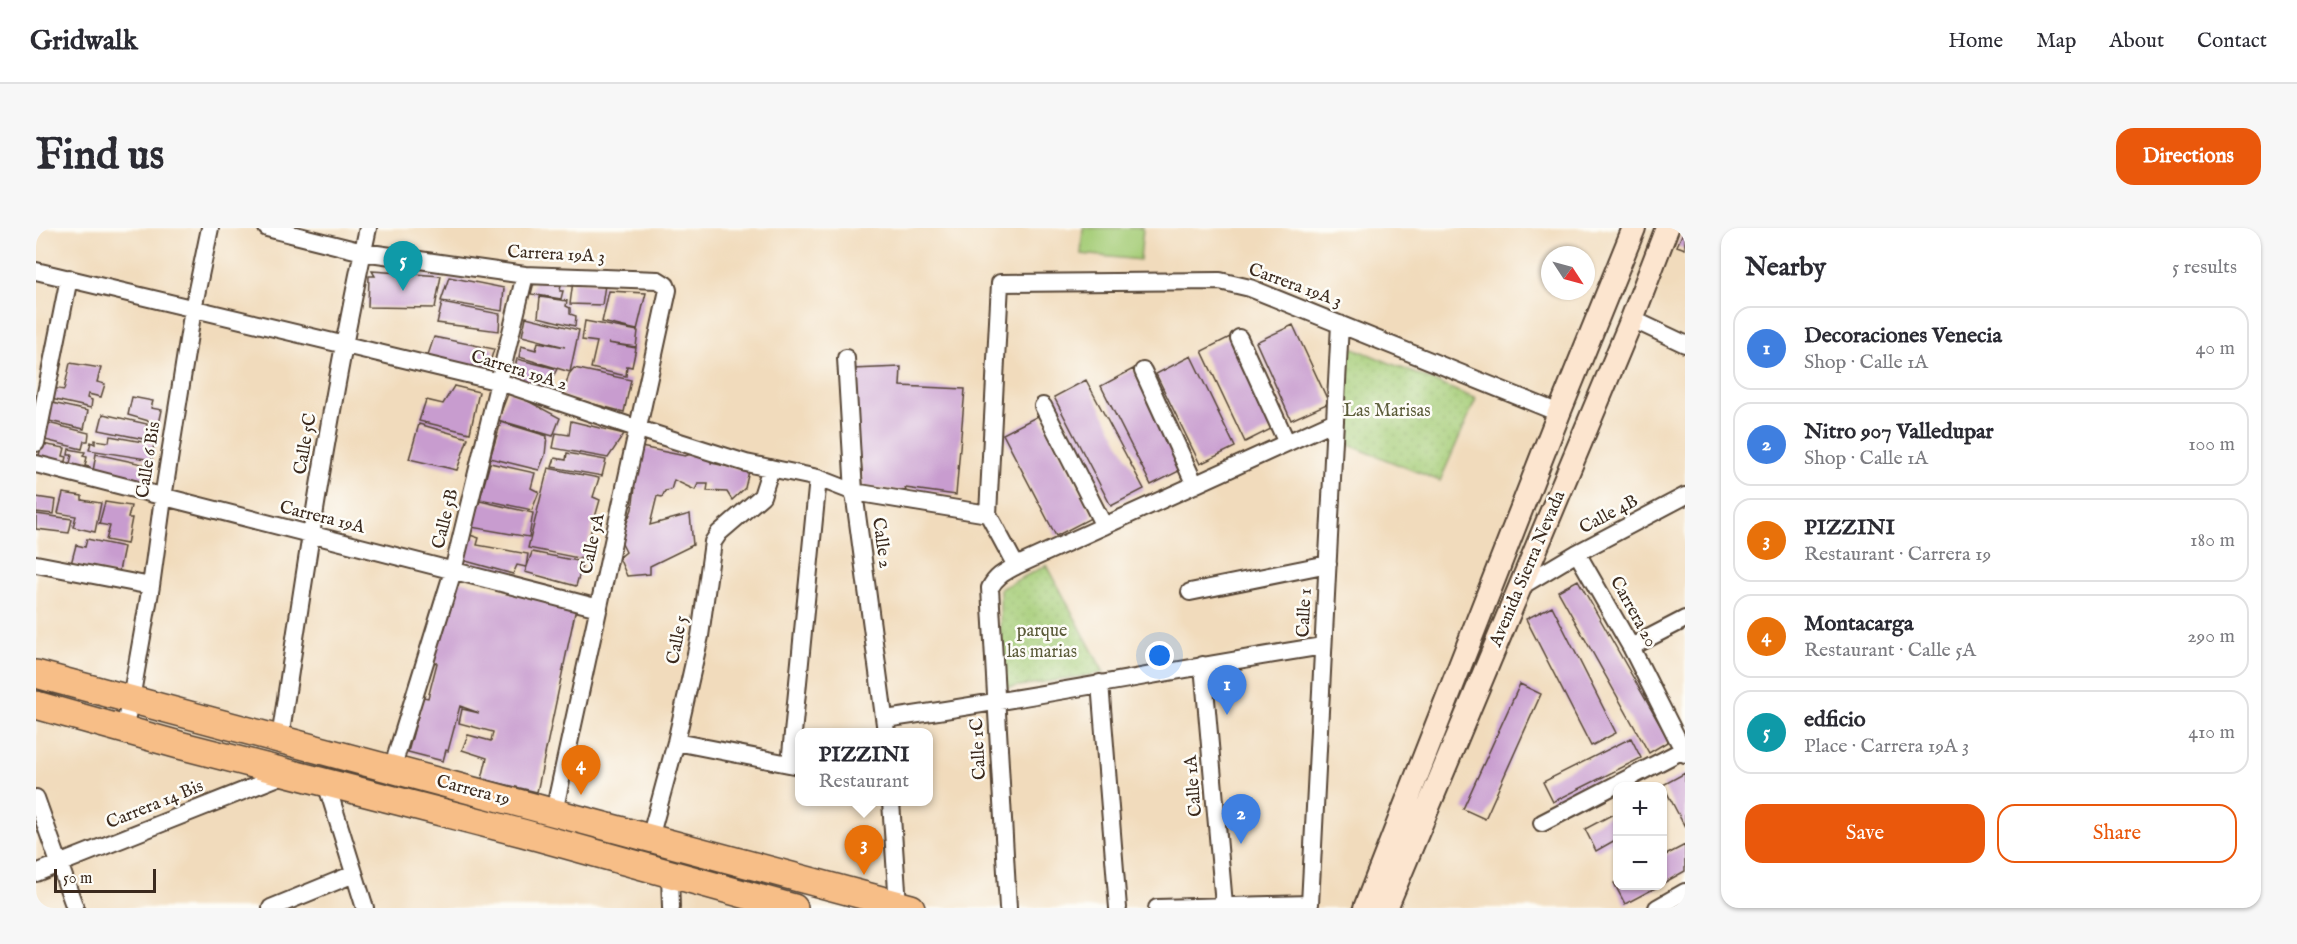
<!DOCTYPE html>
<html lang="en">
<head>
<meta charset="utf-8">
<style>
  body { margin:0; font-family:"IM FELL English",serif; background:#f7f7f7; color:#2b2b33 }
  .controls { position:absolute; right:18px; bottom:18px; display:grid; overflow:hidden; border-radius:12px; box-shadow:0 2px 4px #0004 }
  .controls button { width:54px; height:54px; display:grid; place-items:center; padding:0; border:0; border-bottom:2px solid #e1e1e2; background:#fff; color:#2b2b33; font:30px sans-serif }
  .compass { position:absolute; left:1505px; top:18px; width:54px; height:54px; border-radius:50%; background:#fff; box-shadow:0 2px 4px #0004; rotate:126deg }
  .scale { position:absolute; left:18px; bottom:15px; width:102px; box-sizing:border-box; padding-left:6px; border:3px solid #3b2a1e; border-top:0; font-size:16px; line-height:21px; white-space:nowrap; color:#3b2a1e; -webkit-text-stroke:4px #fdfcf7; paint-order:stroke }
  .you { position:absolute; left:1124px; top:428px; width:21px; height:21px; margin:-15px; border:4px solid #fff; border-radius:50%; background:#1a73e8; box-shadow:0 0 0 9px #1a73e833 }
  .badge { display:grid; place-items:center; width:39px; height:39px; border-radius:50%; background:#ea580c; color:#fff; font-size:20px; font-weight:700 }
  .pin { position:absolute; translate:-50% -50px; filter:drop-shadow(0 2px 3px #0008) }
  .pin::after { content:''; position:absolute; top:32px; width:21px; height:18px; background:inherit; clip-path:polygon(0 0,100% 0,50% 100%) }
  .popup { position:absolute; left:759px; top:500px; width:138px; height:78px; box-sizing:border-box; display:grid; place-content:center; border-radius:12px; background:#fff; filter:drop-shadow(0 2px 4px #0005); font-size:20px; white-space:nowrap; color:#7c7c81 }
  .popup b { font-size:22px; color:#2b2b33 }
  .popup::after { content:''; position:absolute; left:50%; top:100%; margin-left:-12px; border:12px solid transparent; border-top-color:#fff }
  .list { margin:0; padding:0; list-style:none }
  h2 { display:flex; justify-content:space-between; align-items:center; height:78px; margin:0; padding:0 24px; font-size:26px }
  h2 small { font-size:20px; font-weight:400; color:#7c7c81 }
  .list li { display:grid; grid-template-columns:39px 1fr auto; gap:18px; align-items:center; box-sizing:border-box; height:84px; margin:0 12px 12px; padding:0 12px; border:2px solid #e1e1e2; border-radius:18px }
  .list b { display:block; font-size:22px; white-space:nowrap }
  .list p { margin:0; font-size:20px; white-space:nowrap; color:#7c7c81 }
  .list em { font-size:20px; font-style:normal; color:#7c7c81 }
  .actions { display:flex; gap:12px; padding:18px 24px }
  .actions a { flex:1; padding:14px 0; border:2px solid #ea580c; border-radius:18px; text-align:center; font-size:21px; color:#ea580c }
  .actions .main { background:#ea580c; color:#fff }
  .map { position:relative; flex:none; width:1649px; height:680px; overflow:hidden; border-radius:18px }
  header { display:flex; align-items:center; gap:36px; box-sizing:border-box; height:84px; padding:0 30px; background:#fff; border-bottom:2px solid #e1e1e2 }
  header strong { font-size:28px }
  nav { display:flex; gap:33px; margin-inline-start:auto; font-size:21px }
  .intro { display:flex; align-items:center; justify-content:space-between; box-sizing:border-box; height:144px; padding:0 36px }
  h1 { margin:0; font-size:42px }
  .button { padding:15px 27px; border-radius:18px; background:#ea580c; color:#fff; font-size:21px; font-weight:700 }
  main { display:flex; gap:36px; padding:0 36px }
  aside { flex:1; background:#fff; border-radius:18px; box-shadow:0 2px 4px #0004 }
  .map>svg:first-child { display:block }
</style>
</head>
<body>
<header>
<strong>Gridwalk</strong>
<nav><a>Home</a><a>Map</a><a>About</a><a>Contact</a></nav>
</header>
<div class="intro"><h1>Find us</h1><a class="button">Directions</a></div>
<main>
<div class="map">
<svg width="1649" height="680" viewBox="0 0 1649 680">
  <defs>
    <pattern id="green-dots" width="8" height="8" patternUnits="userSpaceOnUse" patternTransform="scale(1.5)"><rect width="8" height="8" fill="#a6cd78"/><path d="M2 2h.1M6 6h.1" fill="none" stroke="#90b067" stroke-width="1.8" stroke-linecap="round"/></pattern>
  </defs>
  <rect width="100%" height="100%" fill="#fdfcf7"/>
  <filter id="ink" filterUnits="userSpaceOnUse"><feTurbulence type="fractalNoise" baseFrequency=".0167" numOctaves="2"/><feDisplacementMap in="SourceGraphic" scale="12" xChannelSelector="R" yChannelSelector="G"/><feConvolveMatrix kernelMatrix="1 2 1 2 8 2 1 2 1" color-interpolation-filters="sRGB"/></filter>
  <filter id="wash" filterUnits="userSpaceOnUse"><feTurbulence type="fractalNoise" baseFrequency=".008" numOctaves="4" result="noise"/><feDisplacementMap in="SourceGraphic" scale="24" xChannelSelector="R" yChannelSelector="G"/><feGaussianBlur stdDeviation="1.35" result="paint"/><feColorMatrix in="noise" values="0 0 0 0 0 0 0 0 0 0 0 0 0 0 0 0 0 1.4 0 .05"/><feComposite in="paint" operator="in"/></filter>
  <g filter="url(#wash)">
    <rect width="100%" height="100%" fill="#f1dbbc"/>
    <!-- green -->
    <path fill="url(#green-dots)" stroke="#707c4b" stroke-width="1.5" d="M 1308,116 L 1440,171 L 1404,253 L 1303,213 Z
      M 1011,337 L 1068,445 L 965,461 L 964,361 Z"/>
    <!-- pitch -->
    <path fill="#a6cd78" stroke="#707c4b" stroke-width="1.5" d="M 1047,0 L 1107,0 L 1104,32 L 1045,26 Z"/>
    <g id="blocks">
      <!-- building -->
      <path fill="#c89ccf" d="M 1649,0 L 1649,21 L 1641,18 Z
        M 336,43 L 405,48 L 399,80 L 332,79 L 333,48 L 339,48 Z
        M 413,49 L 468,60 L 466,83 L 405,73 Z
        M 499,50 L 526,52 L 524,63 L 527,63 L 525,71 L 495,66 Z
        M 537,53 L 569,57 L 566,77 L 534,76 Z
        M 573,63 L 610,65 L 601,102 L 566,94 Z
        M 504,69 L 531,73 L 530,78 L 534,80 L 534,86 L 540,88 L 539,98 L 502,89 Z
        M 406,75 L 464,86 L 463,103 L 401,95 Z
        M 490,89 L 543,102 L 534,144 L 483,129 L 485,118 L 500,122 L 502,114 L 529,119 L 486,108 Z
        M 549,93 L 602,103 L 600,119 L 572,115 L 600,120 L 596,139 L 591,138 L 590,148 L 555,140 L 561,114 L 546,112 Z
        M 1257,97 L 1293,175 L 1255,192 L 1220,114 Z
        M 1196,108 L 1239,199 L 1209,214 L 1166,123 Z
        M 398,109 L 458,121 L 450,147 L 391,130 Z
        M 1155,128 L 1199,219 L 1164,236 L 1120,146 Z
        M 481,131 L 521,141 L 510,161 L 476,150 Z
        M 34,135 L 65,140 L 61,154 L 69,156 L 65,169 L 52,166 L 51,170 L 56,172 L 55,180 L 15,171 L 17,160 L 28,162 Z
        M 865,139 L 864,158 L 929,161 L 920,267 L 869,260 L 870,263 L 827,259 L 825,231 L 822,231 L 816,141 Z
        M 538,140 L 595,152 L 588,184 L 527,168 L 533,146 Z
        M 1097,141 L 1147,241 L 1115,257 L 1065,158 Z
        M 1050,152 L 1108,261 L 1075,278 L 1018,169 Z
        M 418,158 L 443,164 L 434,205 L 383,193 L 390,172 L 407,176 Z
        M 473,163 L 524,190 L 517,208 L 462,192 Z
        M 96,169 L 117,173 L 115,180 L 126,182 L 123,196 L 92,187 Z
        M 12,174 L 52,183 L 48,201 L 9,192 Z
        M 67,186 L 111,196 L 110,202 L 115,204 L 113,212 L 63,202 Z
        M 1004,187 L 1057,289 L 1020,308 L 967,206 Z
        M 535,193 L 588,206 L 572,230 L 517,220 L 520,205 L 533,207 Z
        M 465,194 L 511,208 L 509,227 L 503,242 L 454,230 Z
        M 12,195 L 53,205 L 52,213 L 48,213 L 46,221 L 9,212 Z
        M 383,196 L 432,210 L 421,242 L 373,231 Z
        M 74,208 L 118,216 L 115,235 L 110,234 L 111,231 L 53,222 L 55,214 L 59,216 L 59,212 L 73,214 Z
        M 6,216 L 29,220 L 27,228 L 31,229 L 29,237 L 2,231 Z
        M 605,219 L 649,228 L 661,224 L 677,226 L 675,235 L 713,243 L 709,260 L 696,272 L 691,264 L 671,263 L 672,256 L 662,256 L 659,262 L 638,252 L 635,262 L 629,263 L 626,269 L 621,268 L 614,297 L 654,286 L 657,317 L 614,338 L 614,346 L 591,348 L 583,330 L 590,324 L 584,312 L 596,281 L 599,260 L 595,259 Z
        M 33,221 L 49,224 L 47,228 L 51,229 L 49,238 L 54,239 L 53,244 L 33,239 L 36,227 L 32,227 Z
        M 531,225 L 570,232 L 566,248 L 516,239 L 519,230 L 530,232 Z
        M 60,226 L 111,237 L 108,254 L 57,243 Z
        M 454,235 L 499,245 L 495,260 L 503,264 L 496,282 L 444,271 Z
        M 512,240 L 563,250 L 557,269 L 564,272 L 547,331 L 492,320 Z
        M 27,265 L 46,268 L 46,272 L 65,275 L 59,304 L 37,299 L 40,288 L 22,285 Z
        M 0,269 L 20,272 L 18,286 L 0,284 Z
        M 444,273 L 497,285 L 493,309 L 435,299 Z
        M 69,274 L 95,278 L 92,290 L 96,290 L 91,316 L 70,312 L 74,298 L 63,296 Z
        M 0,286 L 36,291 L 33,305 L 0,301 Z
        M 434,307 L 443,310 L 441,317 L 492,326 L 490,339 L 481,337 L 477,346 L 426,332 Z
        M 51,311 L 88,319 L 82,348 L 35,336 L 40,317 L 49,319 Z
        M 496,324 L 547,334 L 540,358 L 489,344 Z
        M 419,352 L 540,380 L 501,564 L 446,551 L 451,530 L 426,522 L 432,507 L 455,513 L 457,504 L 423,495 L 426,481 L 443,485 L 424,478 L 412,523 L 410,522 L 407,533 L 372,524 L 387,469 L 392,470 L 401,435 L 397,434 Z
        M 1542,352 L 1633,513 L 1613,525 L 1522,363 Z
        M 1516,378 L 1580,505 L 1555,518 L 1490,391 Z
        M 1484,456 L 1505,466 L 1449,591 L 1427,581 Z
        M 1595,510 L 1605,530 L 1517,574 L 1507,554 Z
        M 1649,545 L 1649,599 L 1627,557 Z
        M 1581,584 L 1581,611 L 1560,623 L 1549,601 Z
        M 1649,617 L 1649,643 L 1626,656 L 1626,629 Z
        M 1581,653 L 1582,658 L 1623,658 L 1589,676 L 1578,655 Z"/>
    </g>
  </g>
  <g filter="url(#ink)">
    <use href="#blocks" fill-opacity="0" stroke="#564536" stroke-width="1.5"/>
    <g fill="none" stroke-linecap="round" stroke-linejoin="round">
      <defs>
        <path id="minor" d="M 231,0 L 327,24 L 489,47 L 622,52 L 630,57 L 632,62 L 518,584
          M 0,43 L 464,154 L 603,201 L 710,235 L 782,250 L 818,264 L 952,286
          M 1596,91 L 1649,116
          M 1203,110 L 1251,215
          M 810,130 L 818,264 L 850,504
          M 1107,143 L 1159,257
          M 1007,178 L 1068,298
          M 0,215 L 33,50
          M 0,236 L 563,380
          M 1541,325 L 1595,419 L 1649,526
          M 0,336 L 115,358
          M 980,338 L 952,286 L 964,55 L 1184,53 L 1214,60 L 1523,185
          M 1484,359 L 1541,325 L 1649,268
          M 1154,364 L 1292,336
          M 1595,419 L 1649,391
          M 1167,437 L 1188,677
          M 1064,455 L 1082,680
          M 849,491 C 996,470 1141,441 1287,418
          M 72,496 L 84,495 L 90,492 L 95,471 L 115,358 L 127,270 L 157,81 L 174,0
          M 244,511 C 269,340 295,169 332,0
          M 640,514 L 763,538
          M 754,536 L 782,250
          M 356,541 L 417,343 L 489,47
          M 290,555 L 329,680
          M 0,570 L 39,680
          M 855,574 L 862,677
          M 1506,595 L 1649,521
          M 614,610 L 640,514 L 664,408 L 677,314 L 683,305 L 726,268 L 735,240
          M 0,645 L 250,546
          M 634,647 L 635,680
          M 235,680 L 318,646
          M 972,680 L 954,360 C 960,348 969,344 980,338 L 1299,193
          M 1121,680 L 1274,676 L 1304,96
          M 1621,680 L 1649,664"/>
        <path id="secondary" d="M 1329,680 L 1523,185 L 1598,0
          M 1350,680 L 1596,91 L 1631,0"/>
        <path id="trunk" d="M 0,446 L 875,680
          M 0,477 L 143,517 L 487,605 L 758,680"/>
      </defs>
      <!-- minor casing -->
      <use href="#minor" stroke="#564536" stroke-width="20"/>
      <!-- secondary casing -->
      <use href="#secondary" stroke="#564536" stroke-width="26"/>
      <!-- trunk casing -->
      <use href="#trunk" stroke="#564536" stroke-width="30"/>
      <!-- minor -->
      <use href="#minor" stroke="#fff" stroke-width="16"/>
      <!-- secondary -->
      <use href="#secondary" stroke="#fce5cf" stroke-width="22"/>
      <!-- trunk -->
      <use href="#trunk" stroke="#f7be87" stroke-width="27"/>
    </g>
  </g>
  <g text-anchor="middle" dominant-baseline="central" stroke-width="5" stroke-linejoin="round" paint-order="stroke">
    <!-- street labels -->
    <g font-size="18" fill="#3b2a1e" stroke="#fdfcf7">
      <text transform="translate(520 27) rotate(3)">Carrera 19A 3</text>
      <text transform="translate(1259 58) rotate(20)">Carrera 19A 3</text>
      <text transform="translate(483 143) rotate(17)">Carrera 19A 2</text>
      <text transform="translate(270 216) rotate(-80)">Calle 5C</text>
      <text transform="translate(113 232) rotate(-81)">Calle 6 Bis</text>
      <text transform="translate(1573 287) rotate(-28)">Calle 4B</text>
      <text transform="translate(286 290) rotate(14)">Carrera 19A</text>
      <text transform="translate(410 291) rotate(-76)">Calle 5B</text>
      <text transform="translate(845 315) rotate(82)">Calle 2</text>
      <text transform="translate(557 316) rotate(-78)">Calle 5A</text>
      <text transform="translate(1492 341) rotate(-67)">Avenida Sierra Nevada</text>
      <text transform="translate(1597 384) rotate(61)">Carrera 20</text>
      <text transform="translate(1269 385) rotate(-87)">Calle 1</text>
      <text transform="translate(642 412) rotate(-79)">Calle 5</text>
      <text transform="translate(943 521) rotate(-93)">Calle 1C</text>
      <text transform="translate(1158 558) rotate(-95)">Calle 1A</text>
      <text transform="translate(437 563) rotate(15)">Carrera 19</text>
      <text transform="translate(119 577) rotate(-22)">Carrera 14 Bis</text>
    </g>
    <!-- park labels -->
    <g font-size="18" fill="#5b5b39" stroke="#fdfcf7">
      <text x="1351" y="183">Las Marisas</text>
      <text x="1006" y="403">parque<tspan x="1006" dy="21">las marias</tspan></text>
    </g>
  </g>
</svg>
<div class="controls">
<button>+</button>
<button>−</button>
</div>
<svg class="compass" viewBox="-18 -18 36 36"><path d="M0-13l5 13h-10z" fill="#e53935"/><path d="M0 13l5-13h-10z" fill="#7c7c81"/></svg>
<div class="scale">50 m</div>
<div class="you"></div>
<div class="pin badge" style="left:1191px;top:487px;background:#3f7fe0">1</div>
<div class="pin badge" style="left:1205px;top:616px;background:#3f7fe0">2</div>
<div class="pin badge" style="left:828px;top:647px;background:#e8710a">3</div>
<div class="popup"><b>PIZZINI</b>Restaurant</div>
<div class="pin badge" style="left:545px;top:567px;background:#e8710a">4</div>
<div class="pin badge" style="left:367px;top:63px;background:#0f9aa8">5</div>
</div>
<aside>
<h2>Nearby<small>5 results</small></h2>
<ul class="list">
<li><span class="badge" style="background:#3f7fe0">1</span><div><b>Decoraciones Venecia</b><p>Shop · Calle 1A</p></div><em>40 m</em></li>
<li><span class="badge" style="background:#3f7fe0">2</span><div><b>Nitro 907 Valledupar</b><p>Shop · Calle 1A</p></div><em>100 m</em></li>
<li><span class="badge" style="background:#e8710a">3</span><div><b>PIZZINI</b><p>Restaurant · Carrera 19</p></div><em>180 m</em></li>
<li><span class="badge" style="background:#e8710a">4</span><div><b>Montacarga</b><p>Restaurant · Calle 5A</p></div><em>290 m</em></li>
<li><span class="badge" style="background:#0f9aa8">5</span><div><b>edficio</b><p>Place · Carrera 19A 3</p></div><em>410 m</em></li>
</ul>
<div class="actions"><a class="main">Save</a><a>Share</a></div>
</aside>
</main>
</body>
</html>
